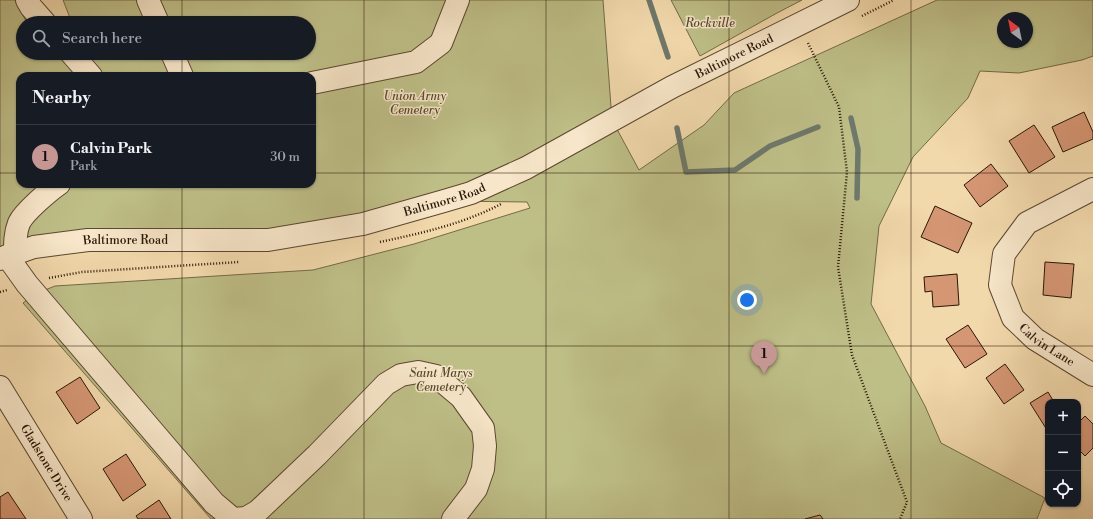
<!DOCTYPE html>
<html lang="en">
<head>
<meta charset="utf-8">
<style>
  body { margin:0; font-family:"Libre Bodoni",serif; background:#20242c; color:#f1f3f6 }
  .controls { position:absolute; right:12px; bottom:12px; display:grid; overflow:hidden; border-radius:8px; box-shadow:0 1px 3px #0004 }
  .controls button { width:36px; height:36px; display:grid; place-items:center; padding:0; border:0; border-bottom:1px solid #363941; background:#171b24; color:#f1f3f6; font:20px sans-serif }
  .compass { position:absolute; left:997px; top:12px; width:36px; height:36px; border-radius:50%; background:#171b24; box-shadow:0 1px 3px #0004; rotate:327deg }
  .you { position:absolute; left:747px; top:300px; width:14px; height:14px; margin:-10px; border:3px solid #fff; border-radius:50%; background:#1a73e8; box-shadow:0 0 0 6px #1a73e833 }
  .badge { display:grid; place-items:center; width:26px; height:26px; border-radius:50%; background:#c59692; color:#111; font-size:13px; font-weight:700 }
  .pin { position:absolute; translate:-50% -33px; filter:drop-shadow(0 1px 2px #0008) }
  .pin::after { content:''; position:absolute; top:21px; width:14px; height:12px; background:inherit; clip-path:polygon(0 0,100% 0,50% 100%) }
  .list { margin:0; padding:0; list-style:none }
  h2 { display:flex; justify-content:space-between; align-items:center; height:52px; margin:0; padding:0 16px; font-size:17px }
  h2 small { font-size:13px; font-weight:400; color:#9ea1a6 }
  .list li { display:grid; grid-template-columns:26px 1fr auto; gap:12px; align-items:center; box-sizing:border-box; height:64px; padding:0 16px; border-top:1px solid #363941 }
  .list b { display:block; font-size:15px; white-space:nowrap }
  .list p { margin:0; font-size:13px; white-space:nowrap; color:#9ea1a6 }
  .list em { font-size:13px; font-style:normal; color:#9ea1a6 }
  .icon { flex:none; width:22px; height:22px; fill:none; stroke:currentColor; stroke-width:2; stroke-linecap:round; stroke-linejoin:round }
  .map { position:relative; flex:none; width:1093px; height:519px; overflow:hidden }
  .search { position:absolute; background:#171b24; box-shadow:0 1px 3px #0004; left:16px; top:16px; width:300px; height:44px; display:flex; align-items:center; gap:10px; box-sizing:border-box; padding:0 14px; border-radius:22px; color:#9ea1a6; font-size:15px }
  .panel { position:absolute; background:#171b24; box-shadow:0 1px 3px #0004; left:16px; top:72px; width:300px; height:116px; border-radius:12px }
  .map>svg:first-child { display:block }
</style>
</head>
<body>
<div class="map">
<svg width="1093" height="519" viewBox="0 0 1093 519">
  <rect width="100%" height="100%" fill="#f2d9ac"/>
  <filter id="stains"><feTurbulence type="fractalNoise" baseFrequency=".005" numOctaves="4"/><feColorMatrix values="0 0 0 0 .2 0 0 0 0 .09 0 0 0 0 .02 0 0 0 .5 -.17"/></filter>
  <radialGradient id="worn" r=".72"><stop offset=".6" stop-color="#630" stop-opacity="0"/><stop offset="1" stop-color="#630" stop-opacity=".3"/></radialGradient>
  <!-- green -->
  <path fill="#bebe87" stroke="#746a46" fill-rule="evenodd" d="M 0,0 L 15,0 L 27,23 L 23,23 L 23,53 L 59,53 L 80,72 L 79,53 L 309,53 L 309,23 L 72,23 L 63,0 L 603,0 L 612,120 L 639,170 L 704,125 L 734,93 L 937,0 L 1093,0 L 1093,56 L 1082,60 L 1019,73 L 980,71 L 968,98 L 913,157 L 879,226 L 871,304 L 925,406 L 941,443 L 1045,498 L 1037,519 L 211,519 L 23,303 L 35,294 L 55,286 L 313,270 L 414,244 L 530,208 L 527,202 L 444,201 L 363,224 L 88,240 L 0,259 ZM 1003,18 L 1027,18 L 1027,42 L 1003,42 ZM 20,76 L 312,76 L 312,184 L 20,184 Z
    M 671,0 L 802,0 L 777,13 L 700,56 Z"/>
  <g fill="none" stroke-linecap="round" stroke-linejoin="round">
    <!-- stream -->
    <path stroke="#6e786c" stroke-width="5.5" d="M 649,0 L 668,57
      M 851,118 L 858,149 L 857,198
      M 677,128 L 686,172 L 735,170 L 770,146 L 818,127"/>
  </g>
  <!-- building -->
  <path fill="#d59674" stroke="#2a1605" d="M 1084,112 L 1093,132 L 1093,139 L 1063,152 L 1052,127 Z
    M 1034,125 L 1055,157 L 1029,173 L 1009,141 Z
    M 991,164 L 1008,186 L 980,207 L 964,185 Z
    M 935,206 L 972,223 L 958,253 L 921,237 Z
    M 1045,262 L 1074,264 L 1071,298 L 1043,295 Z
    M 957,274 L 959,305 L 933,307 L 932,291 L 925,292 L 924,277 Z
    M 968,325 L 987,354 L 965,368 L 946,339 Z
    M 1005,364 L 1024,390 L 1004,404 L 986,378 Z
    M 80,377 L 100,408 L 77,424 L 56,392 Z
    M 1048,392 L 1054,402 L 1048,402 L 1047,430 L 1030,403 Z
    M 1085,416 L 1093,424 L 1093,448 L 1085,456 L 1078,449 L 1078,423 Z
    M 126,454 L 146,485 L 123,501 L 103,469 Z
    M 8,492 L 26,519 L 0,519 L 0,497 Z
    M 159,500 L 171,519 L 138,519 L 136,516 Z
    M 820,515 L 823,519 L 805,519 Z"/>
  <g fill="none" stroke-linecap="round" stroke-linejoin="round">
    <defs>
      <g id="minor">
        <path d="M 27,0 L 31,7 L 45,23"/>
        <path d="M 148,0 L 158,23"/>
        <path d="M 71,53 L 91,76"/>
        <path d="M 172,53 L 182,76"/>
        <path d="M 312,83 L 416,62 L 441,43 L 458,0"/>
        <path id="s1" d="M 1093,189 L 1027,223 L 1004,254 L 1000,285 L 1013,318 L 1035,339 L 1093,375"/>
        <path d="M 15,253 C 15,243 15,233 19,223 C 24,212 49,191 59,184"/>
        <path d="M 7,256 L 27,284 L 214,503 L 233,519 L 246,518 L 258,511 L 317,455 L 386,384 L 401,375 L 418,372 L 436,376 L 461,397 L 483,428 L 485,446 L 483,469 L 476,489 L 453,519"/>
        <path id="s2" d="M 0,259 L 34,247 L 88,240 L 268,240 L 363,224 L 444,201 L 471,193 L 526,168 L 672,87 L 848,0"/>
        <path id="s3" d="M 0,387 L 81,519"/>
      </g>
    </defs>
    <!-- minor casing -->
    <use href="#minor" stroke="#5c472f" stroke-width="24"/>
    <!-- path -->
    <path stroke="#2a1605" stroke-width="2.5" stroke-dasharray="1 2" stroke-linecap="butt" d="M 862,16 L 894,0
      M 808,43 L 839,107 L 847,172 L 838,267 L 852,355 L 907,502 L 900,519
      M 380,242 C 422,233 463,224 501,204
      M 49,278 L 82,272 L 239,262
      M 0,292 L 7,290"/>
    <!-- minor -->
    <use href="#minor" stroke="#f7e6c9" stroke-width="22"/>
  </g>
  <!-- grid -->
  <path fill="none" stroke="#2a1605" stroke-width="1" stroke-opacity="0.55" d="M 182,0 L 182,23M 364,0 L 364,519M 546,0 L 546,519M 729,0 L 729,519M 911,0 L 911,519M 182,53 L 182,76M 0,173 L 20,173M 312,173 L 1093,173M 182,184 L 182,519M 0,346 L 1093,346"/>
  <g text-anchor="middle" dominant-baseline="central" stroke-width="3" stroke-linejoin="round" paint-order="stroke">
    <!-- park labels -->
    <g font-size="12" font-style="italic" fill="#56482c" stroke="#f7e6c9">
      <text x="710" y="23">Rockville</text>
      <text x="415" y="96">Union Army<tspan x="415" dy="14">Cemetery</tspan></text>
      <text x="441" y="373">Saint Marys<tspan x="441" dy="14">Cemetery</tspan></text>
    </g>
    <!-- street labels -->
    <g font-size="12" fill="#2a1605" stroke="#f7e6c9">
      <text stroke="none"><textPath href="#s2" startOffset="776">Baltimore Road</textPath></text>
      <text stroke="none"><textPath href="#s2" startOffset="452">Baltimore Road</textPath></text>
      <text stroke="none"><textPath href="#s2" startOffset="128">Baltimore Road</textPath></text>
      <text stroke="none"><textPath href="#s1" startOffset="223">Calvin Lane</textPath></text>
      <text stroke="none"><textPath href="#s3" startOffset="89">Gladstone Drive</textPath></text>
    </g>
  </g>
  <rect width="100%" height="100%" filter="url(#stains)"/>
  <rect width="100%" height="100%" fill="url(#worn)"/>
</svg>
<div class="controls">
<button>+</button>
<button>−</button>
<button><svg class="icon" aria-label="locate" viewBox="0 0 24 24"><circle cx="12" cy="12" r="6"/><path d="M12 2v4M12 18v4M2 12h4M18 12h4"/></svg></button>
</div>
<svg class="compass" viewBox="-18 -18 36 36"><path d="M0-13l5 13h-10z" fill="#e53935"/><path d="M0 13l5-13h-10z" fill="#9ea1a6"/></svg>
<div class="you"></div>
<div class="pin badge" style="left:764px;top:374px">1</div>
<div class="search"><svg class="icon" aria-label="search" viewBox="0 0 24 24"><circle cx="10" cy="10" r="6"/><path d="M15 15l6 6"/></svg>Search here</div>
<section class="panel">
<h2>Nearby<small></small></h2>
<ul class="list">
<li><span class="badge">1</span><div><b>Calvin Park</b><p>Park</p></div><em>30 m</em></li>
</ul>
</section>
</div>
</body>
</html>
